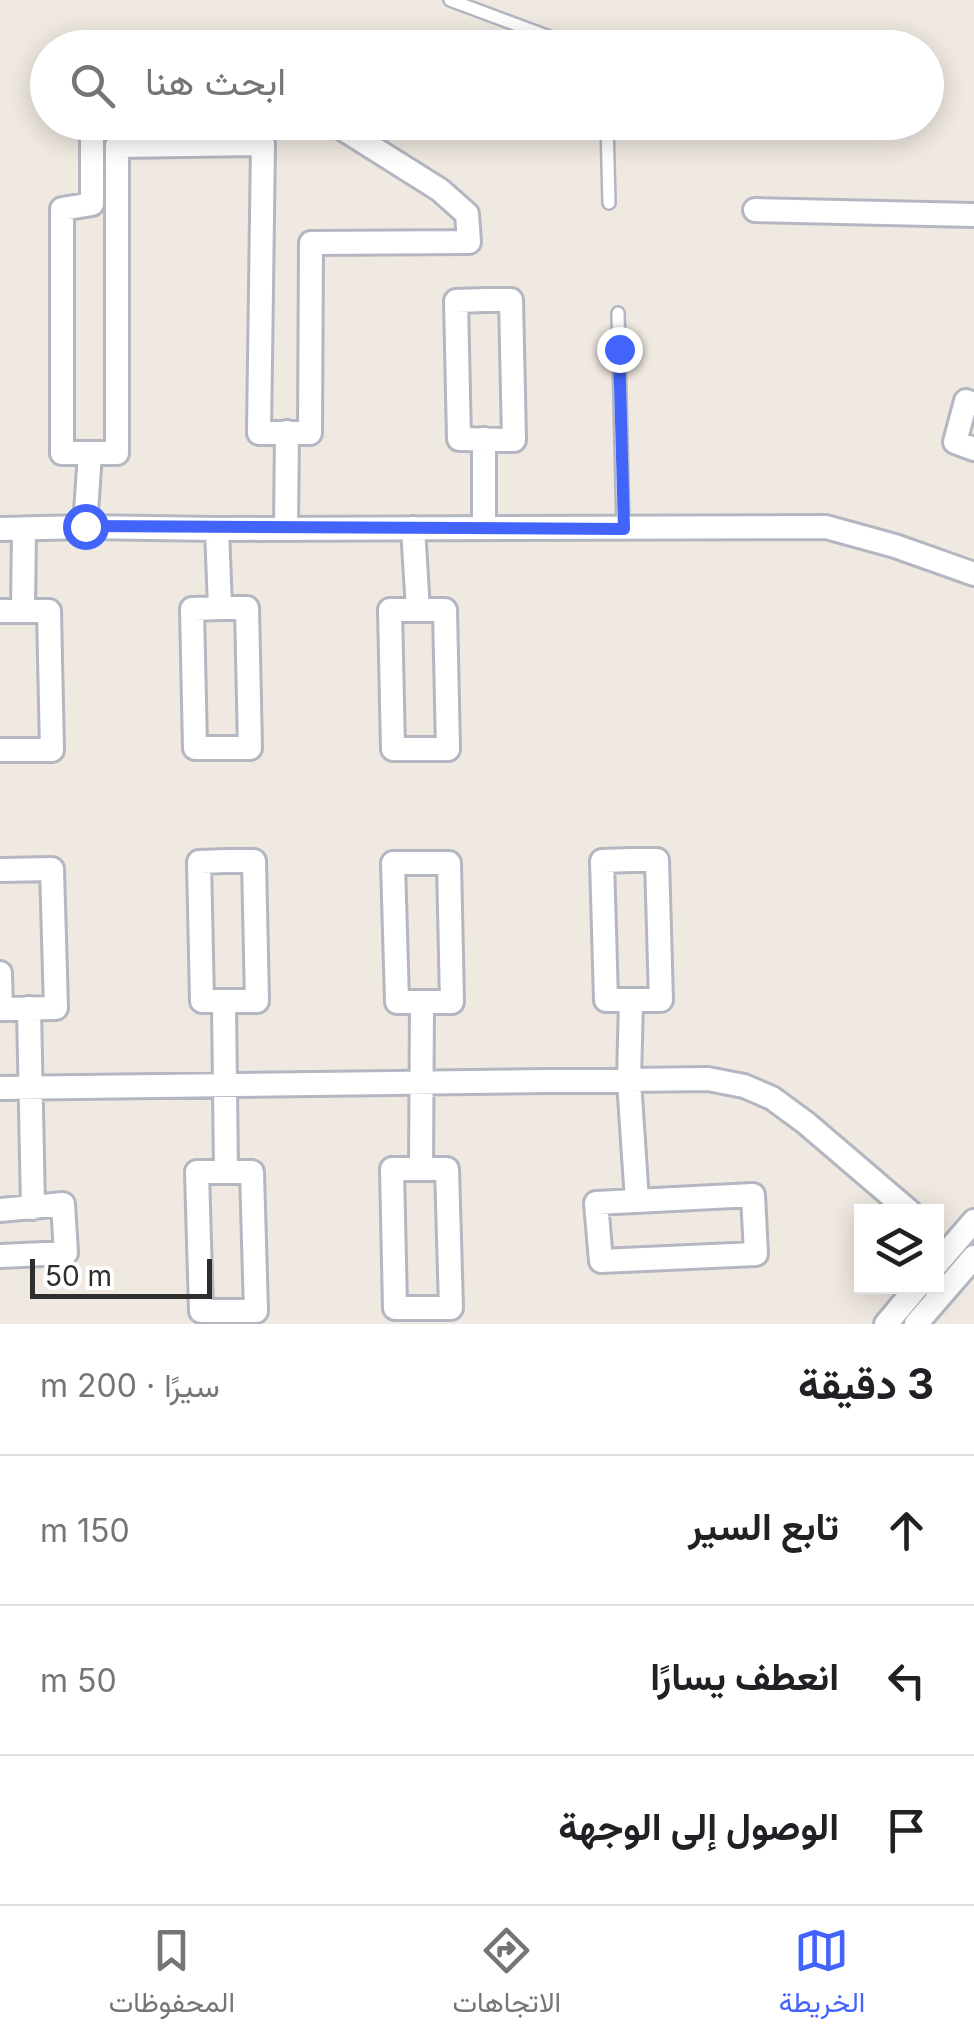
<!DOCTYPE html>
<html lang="ar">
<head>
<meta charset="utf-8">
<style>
  body { margin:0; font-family:Inter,Vazirmatn,sans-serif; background:#f2f2f2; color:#202124; direction:rtl }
  .controls { position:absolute; right:30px; bottom:30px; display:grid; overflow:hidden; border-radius:0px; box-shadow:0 5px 25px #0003 }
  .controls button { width:90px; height:90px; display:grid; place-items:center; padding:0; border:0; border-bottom:2px solid #e0e0e0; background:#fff; color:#202124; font:50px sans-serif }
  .scale { position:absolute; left:30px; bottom:25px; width:182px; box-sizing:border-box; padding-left:10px; border:5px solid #2e2e2e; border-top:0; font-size:28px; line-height:35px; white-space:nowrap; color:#2e2e2e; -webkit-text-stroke:8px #fff; paint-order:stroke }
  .stop { position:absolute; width:30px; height:30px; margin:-22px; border:8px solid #4264fb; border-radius:50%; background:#fff }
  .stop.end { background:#4264fb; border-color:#fff; box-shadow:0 2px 10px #0008 }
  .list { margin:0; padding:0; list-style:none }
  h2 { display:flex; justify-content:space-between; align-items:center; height:130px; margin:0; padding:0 40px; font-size:42px }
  h2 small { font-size:32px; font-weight:400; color:#757577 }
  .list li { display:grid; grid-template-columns:65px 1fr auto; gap:30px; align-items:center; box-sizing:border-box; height:150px; padding:0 40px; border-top:2px solid #e0e0e0 }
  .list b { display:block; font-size:38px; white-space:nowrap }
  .list em { font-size:32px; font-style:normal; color:#757577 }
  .icon { flex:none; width:55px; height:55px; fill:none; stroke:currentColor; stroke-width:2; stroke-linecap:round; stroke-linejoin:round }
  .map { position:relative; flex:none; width:974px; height:1324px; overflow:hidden; direction:ltr }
  .search { position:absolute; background:#fff; box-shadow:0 5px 25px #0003; left:30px; right:30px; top:30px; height:110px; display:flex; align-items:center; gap:25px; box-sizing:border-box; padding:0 35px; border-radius:55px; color:#757577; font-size:38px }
  .sheet { height:580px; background:#fff }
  nav { display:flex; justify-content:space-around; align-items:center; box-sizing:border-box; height:140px; border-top:2px solid #e0e0e0; background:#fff; font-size:28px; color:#757577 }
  nav a { display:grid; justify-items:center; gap:5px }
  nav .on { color:#4264fb }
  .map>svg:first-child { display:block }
</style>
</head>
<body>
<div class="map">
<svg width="974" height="1324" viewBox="0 0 974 1324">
  <rect width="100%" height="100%" fill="#efe9e1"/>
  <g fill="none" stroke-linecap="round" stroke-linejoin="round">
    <defs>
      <path id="service" d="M 450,0 L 579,48
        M 607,122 L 609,203
        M 618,313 L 623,529"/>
      <path id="minor" d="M 94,122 L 92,129 L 92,204 L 62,209 L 62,453 L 117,453 L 117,146 L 263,144 L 259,433 L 310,433 L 311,243 L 469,242 L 467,214 L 440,190 L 332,122
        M 755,210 L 974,215
        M 485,300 L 511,300 L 514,440 L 459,439 L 456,301 Z
        M 974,404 L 966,401 L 955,442 L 974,449
        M 484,439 L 484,528
        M 85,527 L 90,453
        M 286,528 L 287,432
        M 413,528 L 418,610 L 390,610 L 393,749 L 448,749 L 445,610 L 418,610
        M 0,529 L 85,527 L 217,529 L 826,527 L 895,546 L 974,574
        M 217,529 L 220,608 L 192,609 L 195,748 L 250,748 L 247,608 L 220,608
        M 0,611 L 49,611 L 52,750 L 0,750
        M 23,611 L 24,529
        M 631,860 L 657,860 L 661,1000 L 606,1000 L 602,861 Z
        M 227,861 L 254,861 L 257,1001 L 202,1001 L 199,862 Z
        M 393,863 L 449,863 L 452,1002 L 397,1002 Z
        M 0,870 L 52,869 L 56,1008 L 1,1009 L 0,973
        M 631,1000 L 629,1081 L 637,1201
        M 224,1002 L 226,1172 L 197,1172 L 201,1311 L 256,1311 L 252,1172 L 226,1172
        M 29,1008 L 33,1208
        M 0,1088 L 708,1079 L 744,1086 L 772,1098 L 806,1123 L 910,1212
        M 421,1169 L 447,1169 L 451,1308 L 395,1308 L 392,1169 L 421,1169 L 422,1002
        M 753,1195 L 756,1254 L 601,1261 L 596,1203 Z
        M 0,1210 L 63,1204 L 66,1253 L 0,1256
        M 936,1265 L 974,1221
        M 886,1324 L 918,1286
        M 916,1324 L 974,1257"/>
    </defs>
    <!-- service casing -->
    <use href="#service" stroke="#b4b7c1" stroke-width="16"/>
    <!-- minor casing -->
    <use href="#minor" stroke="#b4b7c1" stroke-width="28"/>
    <!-- service -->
    <use href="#service" stroke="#fff" stroke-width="11"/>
    <!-- minor -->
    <use href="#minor" stroke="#fff" stroke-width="22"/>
  </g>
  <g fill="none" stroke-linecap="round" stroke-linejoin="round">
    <!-- route -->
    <path stroke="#4264fb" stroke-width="12" d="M 85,526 L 624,529 L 619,349"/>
  </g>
</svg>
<div class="controls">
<button><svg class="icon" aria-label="layers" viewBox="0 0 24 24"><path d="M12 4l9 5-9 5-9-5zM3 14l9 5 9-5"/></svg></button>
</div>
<div class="scale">50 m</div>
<div class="stop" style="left:85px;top:526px"></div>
<div class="stop end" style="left:619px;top:349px"></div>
<div class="search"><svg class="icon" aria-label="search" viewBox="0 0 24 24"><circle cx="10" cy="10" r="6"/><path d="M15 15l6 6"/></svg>ابحث هنا</div>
</div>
<section class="sheet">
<h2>3 دقيقة<small>سيرًا · 200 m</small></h2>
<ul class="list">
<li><svg class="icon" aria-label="ahead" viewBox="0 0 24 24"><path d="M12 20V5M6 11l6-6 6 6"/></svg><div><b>تابع السير</b></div><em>150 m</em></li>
<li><svg class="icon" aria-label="left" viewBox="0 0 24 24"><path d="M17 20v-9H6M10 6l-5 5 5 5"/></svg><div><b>انعطف يسارًا</b></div><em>50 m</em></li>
<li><svg class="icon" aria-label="arrive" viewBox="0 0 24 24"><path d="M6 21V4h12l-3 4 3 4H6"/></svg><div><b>الوصول إلى الوجهة</b></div></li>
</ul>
</section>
<nav>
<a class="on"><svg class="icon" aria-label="map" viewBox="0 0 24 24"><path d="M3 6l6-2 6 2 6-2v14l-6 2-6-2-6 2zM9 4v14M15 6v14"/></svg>الخريطة</a>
<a><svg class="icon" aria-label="directions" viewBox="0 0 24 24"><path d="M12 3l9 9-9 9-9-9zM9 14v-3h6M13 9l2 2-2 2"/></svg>الاتجاهات</a>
<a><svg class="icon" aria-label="saved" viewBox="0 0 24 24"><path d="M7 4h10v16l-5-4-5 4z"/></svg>المحفوظات</a>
</nav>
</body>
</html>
